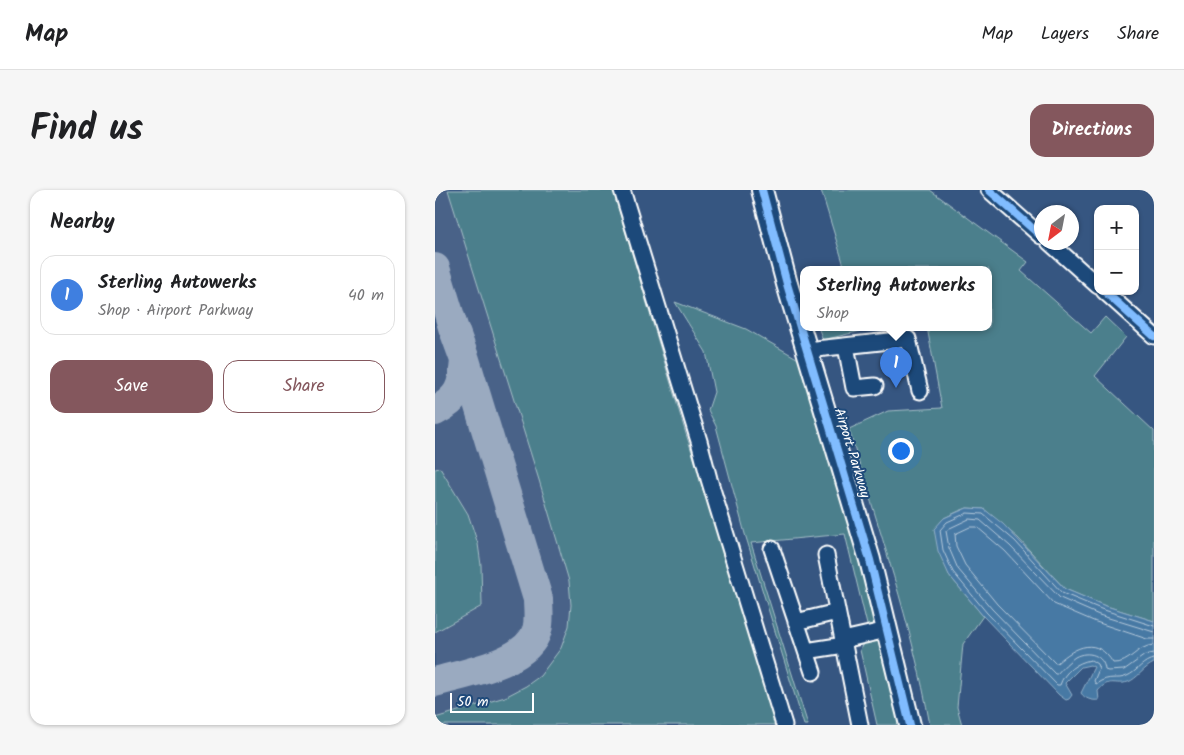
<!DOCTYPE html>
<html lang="en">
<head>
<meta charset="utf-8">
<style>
  body { margin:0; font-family:Kalam,sans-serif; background:#f6f6f6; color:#202124 }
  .controls { position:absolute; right:15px; top:15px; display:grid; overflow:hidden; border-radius:10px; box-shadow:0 1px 4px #0004 }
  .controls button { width:45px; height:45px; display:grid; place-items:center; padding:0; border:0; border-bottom:1px solid #e0e0e0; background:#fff; color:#202124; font:25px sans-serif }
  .compass { position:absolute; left:599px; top:15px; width:45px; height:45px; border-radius:50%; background:#fff; box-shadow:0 1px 4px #0004; rotate:212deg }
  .scale { position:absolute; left:15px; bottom:12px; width:84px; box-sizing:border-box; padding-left:5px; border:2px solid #fff; border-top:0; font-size:14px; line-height:18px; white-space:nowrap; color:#fff; -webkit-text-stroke:4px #1f4a7a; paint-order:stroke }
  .you { position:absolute; left:465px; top:260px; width:18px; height:18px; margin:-12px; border:4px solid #fff; border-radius:50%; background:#1a73e8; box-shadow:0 0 0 8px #1a73e833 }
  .badge { display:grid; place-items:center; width:32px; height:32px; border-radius:50%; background:#84575d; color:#fff; font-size:16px; font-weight:700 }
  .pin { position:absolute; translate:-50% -41px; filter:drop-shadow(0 1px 2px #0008) }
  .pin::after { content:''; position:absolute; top:26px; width:18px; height:15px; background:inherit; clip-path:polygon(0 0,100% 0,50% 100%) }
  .popup { position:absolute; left:365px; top:76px; width:192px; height:65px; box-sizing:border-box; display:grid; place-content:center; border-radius:10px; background:#fff; filter:drop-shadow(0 1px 4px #0005); font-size:16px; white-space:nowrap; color:#757577 }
  .popup b { font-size:19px; color:#202124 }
  .popup::after { content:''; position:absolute; left:50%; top:100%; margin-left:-10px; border:10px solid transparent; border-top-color:#fff }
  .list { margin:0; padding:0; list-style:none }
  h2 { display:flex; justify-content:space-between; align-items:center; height:65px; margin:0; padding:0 20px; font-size:21px }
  h2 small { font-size:16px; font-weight:400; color:#757577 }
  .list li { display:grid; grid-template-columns:32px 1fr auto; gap:15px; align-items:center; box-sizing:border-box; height:80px; margin:0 10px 10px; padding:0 10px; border:1px solid #e0e0e0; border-radius:15px }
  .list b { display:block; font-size:19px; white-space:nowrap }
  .list p { margin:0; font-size:16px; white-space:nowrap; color:#757577 }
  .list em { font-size:16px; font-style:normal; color:#757577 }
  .actions { display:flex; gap:10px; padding:15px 20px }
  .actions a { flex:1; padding:11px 0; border:1px solid #84575d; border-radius:15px; text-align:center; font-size:18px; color:#84575d }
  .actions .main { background:#84575d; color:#fff }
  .map { position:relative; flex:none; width:719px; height:535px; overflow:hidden; border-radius:15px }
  header { display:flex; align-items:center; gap:30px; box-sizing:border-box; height:70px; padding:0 25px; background:#fff; border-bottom:1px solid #e0e0e0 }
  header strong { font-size:24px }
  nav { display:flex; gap:28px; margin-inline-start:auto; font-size:18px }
  .intro { display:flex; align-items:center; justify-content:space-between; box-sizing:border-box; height:120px; padding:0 30px }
  h1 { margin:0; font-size:35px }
  .button { padding:12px 22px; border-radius:15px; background:#84575d; color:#fff; font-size:18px; font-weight:700 }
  main { display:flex; gap:30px; padding:0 30px }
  aside { flex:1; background:#fff; border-radius:15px; box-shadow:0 1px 4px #0004 }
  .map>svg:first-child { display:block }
</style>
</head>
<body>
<header>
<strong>Map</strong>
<nav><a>Map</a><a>Layers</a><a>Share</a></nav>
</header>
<div class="intro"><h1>Find us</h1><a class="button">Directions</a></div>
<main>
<aside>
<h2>Nearby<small></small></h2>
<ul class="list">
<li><span class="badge" style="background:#3f7fe0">1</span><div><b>Sterling Autowerks</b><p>Shop · Airport Parkway</p></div><em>40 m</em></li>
</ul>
<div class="actions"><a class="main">Save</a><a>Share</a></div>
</aside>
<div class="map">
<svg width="719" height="535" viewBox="0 0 719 535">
  <rect width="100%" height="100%" fill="#365681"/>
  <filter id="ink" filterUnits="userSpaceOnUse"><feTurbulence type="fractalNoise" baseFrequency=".02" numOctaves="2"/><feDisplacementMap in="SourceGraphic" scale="10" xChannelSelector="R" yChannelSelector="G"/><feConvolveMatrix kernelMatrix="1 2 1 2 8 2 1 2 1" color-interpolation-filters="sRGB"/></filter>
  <g filter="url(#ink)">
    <!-- built -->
    <path fill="#4a6288" d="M 0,0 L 192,0 L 357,535 L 0,535 Z"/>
    <!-- green -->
    <path fill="#4b7f8c" stroke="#a5bfc6" d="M 13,0 L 178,0 L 251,244 L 288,356 L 343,535 L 0,535 L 0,528 L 70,507 L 91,496 L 105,486 L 126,458 L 134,436 L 136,415 L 134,391 L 104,290 Z
      M 386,0 L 495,0 L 593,72 L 586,81 L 656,143 L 670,127 L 691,147 L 660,186 L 719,241 L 719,431 L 668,415 L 630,399 L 583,348 L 549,319 L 532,318 L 524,321 L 509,328 L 499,340 L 514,385 L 548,426 L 528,454 L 522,517 L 527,535 L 495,535 C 477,435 443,337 414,239 L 453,221 L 507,218 L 492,137 L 554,137 L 554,79 L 410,79 Z
      M 240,112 L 311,139 L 367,171 L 409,306 L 441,432 L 433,439 L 410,344 L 316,353 L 373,535 L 369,535 L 310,344 L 281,236 L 273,220 L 279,202 L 271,162 Z
      M 383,137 L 442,137 L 388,150 Z
      M 5,278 L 33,324 L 43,354 L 46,375 L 47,416 L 0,442 L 0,279 Z
      M 436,450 L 448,453 L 467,535 L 442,535 L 425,460 L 427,455 Z"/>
    <!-- water -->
    <path fill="#4779a4" stroke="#91afc8" d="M 532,318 L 549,319 L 568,334 L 630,399 L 668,415 L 719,431 L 719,473 C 709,477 702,489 693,492 C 680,496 674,487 663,501 L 664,510 C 657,511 650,509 646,503 L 659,477 L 655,475 L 646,477 L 630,493 L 637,505 L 634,509 L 631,510 L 624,505 L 548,426 L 514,385 L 503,361 L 499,339 L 509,328 Z"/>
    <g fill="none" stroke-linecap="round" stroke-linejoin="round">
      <!-- shore -->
      <path stroke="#b5c9db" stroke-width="1" d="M 719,436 L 666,419 L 627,403 L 580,351 L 548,324 L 532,323 L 512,332 L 505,340 L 508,360 L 518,382 L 552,423 L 622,495 L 625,495 C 629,482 642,472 656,470 L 662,474 L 664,479 L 659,491 L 661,494 C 675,484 682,491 692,486 C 702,482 708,470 719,469
        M 719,442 L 664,425 L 625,408 L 575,356 L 545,330 L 534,329 L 515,338 L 511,341 L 514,358 L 523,379 L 557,419 L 620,484 L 622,484 C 627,478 634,471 640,467 C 653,460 669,465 670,480 L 673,481 L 689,480 L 710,465 L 719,463
        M 719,449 L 712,449 L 661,432 L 619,414 L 570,361 L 542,337 L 535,337 L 520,344 L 521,356 L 530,375 L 562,414 L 620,473 L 622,473 C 641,456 662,446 678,473 C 696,474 700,456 719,455"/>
      <!-- taxiway -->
      <path stroke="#9aaac0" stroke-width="30" d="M 0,78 L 18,137 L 30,170 L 103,409 C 103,419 105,430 102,440 C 93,473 30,483 0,492
        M 0,221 C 24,209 28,197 30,170"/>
      <defs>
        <path id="minor" d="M 187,0 L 264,251 L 274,289 L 349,535
          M 554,0 L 606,46
          M 614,52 L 663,96
          M 669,101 L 719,146
          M 411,156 L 419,198 L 440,196
          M 372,160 L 473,149 L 485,201
          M 337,359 L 378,482
          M 391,365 L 425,535
          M 361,432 L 402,422
          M 408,450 L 452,440
          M 371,461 L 409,455"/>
        <path id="major" d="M 327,0 L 352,94 L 435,370 L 475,535"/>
      </defs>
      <!-- minor casing -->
      <use href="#minor" stroke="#fff" stroke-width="19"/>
      <!-- major casing -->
      <use href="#major" stroke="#fff" stroke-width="24"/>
      <!-- minor -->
      <use href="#minor" stroke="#1f4a7a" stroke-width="15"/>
      <!-- major -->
      <use href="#major" stroke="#1f4a7a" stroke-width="20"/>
      <defs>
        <path id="cycleway" d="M 327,0 L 352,94 L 435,370 L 475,535
          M 554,0 L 606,46
          M 669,101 L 719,146"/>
      </defs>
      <!-- cycleway casing -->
      <use href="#cycleway" stroke="#1f4a7a" stroke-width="11"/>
      <!-- cycleway -->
      <use href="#cycleway" stroke="#80bcff" stroke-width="8"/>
    </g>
  </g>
  <g text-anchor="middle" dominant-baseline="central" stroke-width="4" stroke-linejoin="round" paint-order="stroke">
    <!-- street labels -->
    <g font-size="14" fill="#fff" stroke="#1f4a7a">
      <text transform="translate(417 263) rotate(73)">Airport Parkway</text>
    </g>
  </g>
</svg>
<div class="controls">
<button>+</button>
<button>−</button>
</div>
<svg class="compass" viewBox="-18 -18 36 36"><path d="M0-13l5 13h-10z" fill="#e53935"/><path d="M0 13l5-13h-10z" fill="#757577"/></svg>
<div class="scale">50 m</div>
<div class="you"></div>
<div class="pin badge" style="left:461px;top:198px;background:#3f7fe0">1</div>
<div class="popup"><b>Sterling Autowerks</b>Shop</div>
</div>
</main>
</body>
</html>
